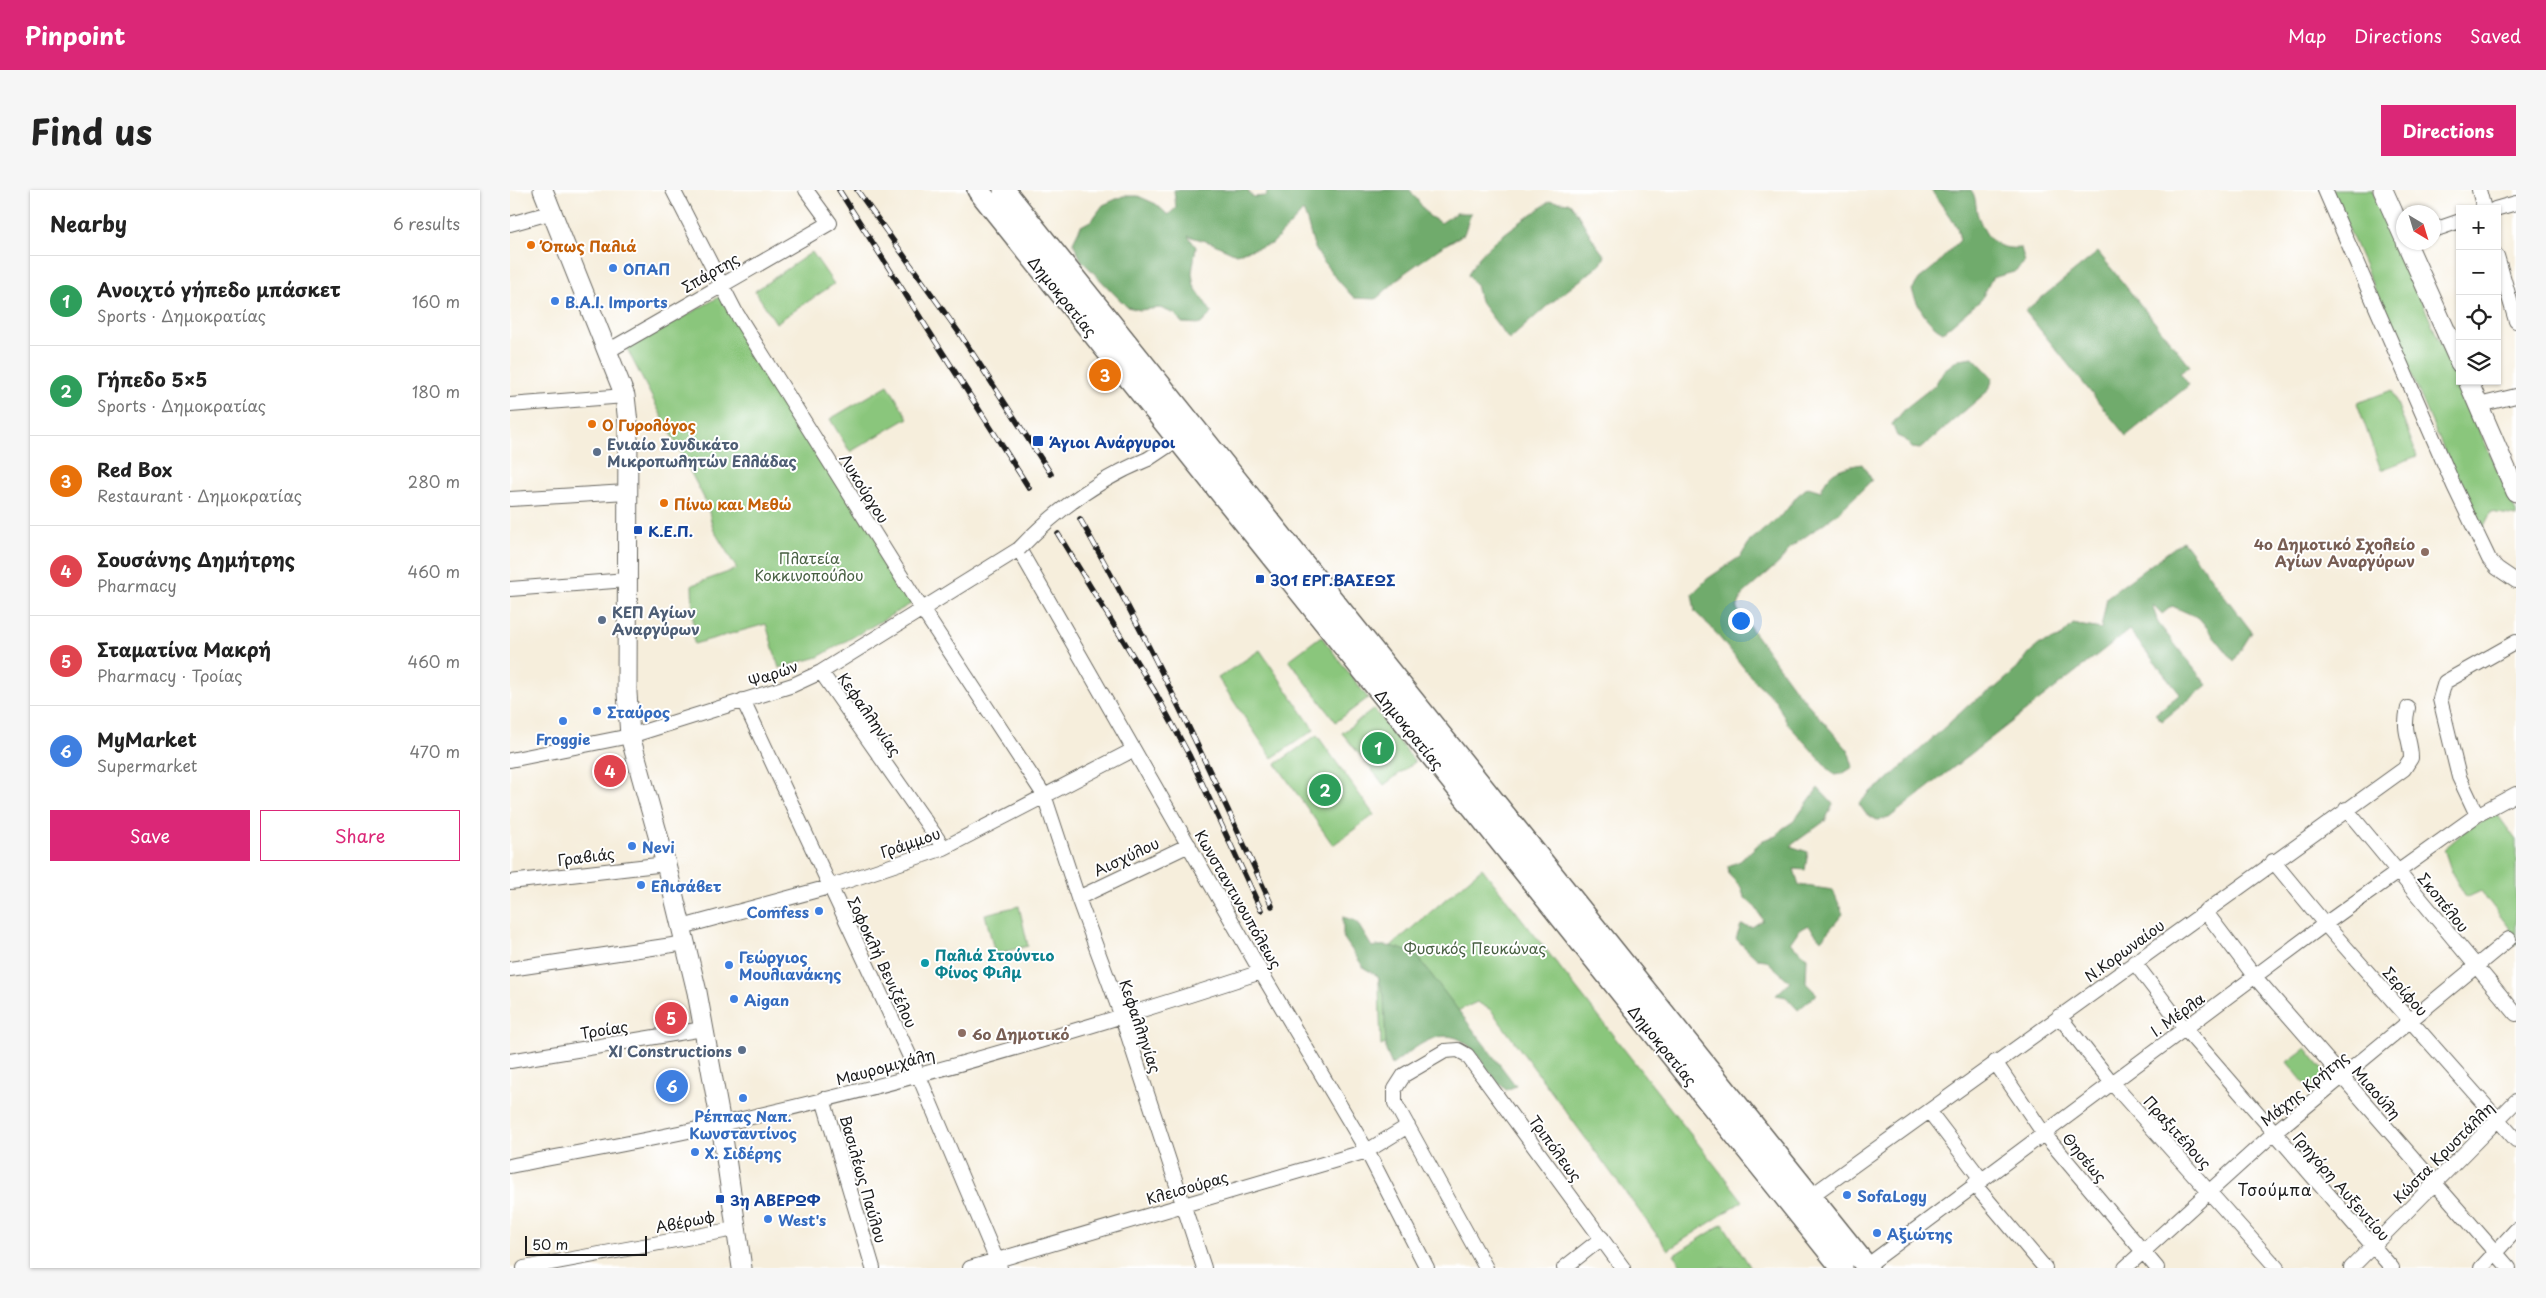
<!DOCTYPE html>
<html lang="en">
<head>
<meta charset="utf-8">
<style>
  body { margin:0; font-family:"Playpen Sans",sans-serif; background:#f6f6f6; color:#222 }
  .controls { position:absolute; right:15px; top:15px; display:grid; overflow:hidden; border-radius:0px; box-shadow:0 1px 4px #0004 }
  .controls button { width:45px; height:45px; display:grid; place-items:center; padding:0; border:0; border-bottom:1px solid #e0e0e0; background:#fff; color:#222; font:25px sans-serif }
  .compass { position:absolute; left:1886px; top:15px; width:45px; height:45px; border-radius:50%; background:#fff; box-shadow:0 1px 4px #0004; rotate:142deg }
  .scale { position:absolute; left:15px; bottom:12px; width:122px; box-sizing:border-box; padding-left:5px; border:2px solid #1c1c1c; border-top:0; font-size:14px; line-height:18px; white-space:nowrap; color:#1c1c1c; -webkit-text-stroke:4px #fff; paint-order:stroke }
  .you { position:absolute; left:1230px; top:430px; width:18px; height:18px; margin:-12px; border:4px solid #fff; border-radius:50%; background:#1a73e8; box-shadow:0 0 0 8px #1a73e833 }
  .badge { display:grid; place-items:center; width:32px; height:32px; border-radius:50%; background:#db2777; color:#fff; font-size:16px; font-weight:700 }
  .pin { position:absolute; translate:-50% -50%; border:2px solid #fff; box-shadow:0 1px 5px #0006 }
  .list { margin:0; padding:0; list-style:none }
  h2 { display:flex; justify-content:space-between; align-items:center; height:65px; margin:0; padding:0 20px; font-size:21px }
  h2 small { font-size:16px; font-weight:400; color:#767676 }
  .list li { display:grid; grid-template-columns:32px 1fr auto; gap:15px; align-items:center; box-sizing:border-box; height:90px; padding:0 20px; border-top:1px solid #e0e0e0 }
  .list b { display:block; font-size:19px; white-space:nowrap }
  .list p { margin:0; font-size:16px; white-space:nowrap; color:#767676 }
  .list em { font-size:16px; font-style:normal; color:#767676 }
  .actions { display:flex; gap:10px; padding:15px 20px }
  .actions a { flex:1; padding:11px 0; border:1px solid #db2777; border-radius:0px; text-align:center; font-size:18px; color:#db2777 }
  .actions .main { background:#db2777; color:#fff }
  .icon { flex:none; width:28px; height:28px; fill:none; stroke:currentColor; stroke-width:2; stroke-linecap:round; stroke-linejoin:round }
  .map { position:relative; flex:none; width:2006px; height:1078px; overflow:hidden; border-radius:0px }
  header { display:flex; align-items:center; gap:30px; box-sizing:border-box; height:70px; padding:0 25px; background:#db2777; color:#fff }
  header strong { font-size:24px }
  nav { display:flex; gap:28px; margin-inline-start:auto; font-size:18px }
  .intro { display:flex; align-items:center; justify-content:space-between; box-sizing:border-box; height:120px; padding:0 30px }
  h1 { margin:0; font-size:35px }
  .button { padding:12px 22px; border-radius:0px; background:#db2777; color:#fff; font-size:18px; font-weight:700 }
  main { display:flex; gap:30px; padding:0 30px }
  aside { flex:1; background:#fff; border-radius:0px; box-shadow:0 1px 4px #0004 }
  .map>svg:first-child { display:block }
</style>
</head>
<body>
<header>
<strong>Pinpoint</strong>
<nav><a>Map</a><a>Directions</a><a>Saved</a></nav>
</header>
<div class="intro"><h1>Find us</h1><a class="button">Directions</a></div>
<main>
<aside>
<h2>Nearby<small>6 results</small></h2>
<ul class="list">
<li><span class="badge" style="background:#2e9e5b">1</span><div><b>Ανοιχτό γήπεδο μπάσκετ</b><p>Sports · Δημοκρατίας</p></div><em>160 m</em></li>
<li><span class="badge" style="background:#2e9e5b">2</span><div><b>Γήπεδο 5×5</b><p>Sports · Δημοκρατίας</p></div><em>180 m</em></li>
<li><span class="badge" style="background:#e8710a">3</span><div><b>Red Box</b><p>Restaurant · Δημοκρατίας</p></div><em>280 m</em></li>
<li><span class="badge" style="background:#e0444e">4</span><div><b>Σουσάνης Δημήτρης</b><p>Pharmacy</p></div><em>460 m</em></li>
<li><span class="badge" style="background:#e0444e">5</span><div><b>Σταματίνα Μακρή</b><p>Pharmacy · Τροίας</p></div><em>460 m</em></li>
<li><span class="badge" style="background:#3f7fe0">6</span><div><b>MyMarket</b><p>Supermarket</p></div><em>470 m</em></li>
</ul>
<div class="actions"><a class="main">Save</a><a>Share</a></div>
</aside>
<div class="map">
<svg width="2006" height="1078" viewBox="0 0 2006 1078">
  <rect width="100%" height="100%" fill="#fff"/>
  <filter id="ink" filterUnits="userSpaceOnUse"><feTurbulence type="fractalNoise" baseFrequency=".02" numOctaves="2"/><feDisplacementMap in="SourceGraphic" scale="10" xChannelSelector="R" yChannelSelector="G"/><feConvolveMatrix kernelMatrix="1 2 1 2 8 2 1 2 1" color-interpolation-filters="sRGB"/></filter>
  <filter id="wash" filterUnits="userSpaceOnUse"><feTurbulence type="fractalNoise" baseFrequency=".0096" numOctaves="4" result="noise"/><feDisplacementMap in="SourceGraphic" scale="20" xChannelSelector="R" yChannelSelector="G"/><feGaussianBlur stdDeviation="1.12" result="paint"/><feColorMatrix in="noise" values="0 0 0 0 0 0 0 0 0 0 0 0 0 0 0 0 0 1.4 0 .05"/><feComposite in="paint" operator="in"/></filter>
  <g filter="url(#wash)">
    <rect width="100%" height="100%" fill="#f6eedc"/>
    <!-- green -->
    <path fill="#8ac67c" stroke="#53714c" d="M 1822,0 L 1862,0 L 2006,322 L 2006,326 L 1981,322 L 1970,344 Z
      M 302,62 L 324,94 L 266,133 L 245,101 Z
      M 214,104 L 406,411 L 308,467 L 269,478 L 256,434 L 184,454 L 182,395 L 227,379 L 203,339 L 197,314 L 117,159 Z
      M 378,195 L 398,228 L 340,262 L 320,229 Z
      M 1882,200 L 1907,266 L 1871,280 L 1847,213 Z
      M 811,446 L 858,508 L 826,532 L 779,470 Z
      M 750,460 L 804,540 L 762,568 L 708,488 Z
      M 864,519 L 905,572 L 874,595 L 832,543 Z
      M 807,545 L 864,625 L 823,655 L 766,574 Z
      M 1987,624 L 2006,650 L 2006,756 L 1997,744 L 2001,740 L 1971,701 L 1956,708 L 1942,683 L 1934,659 L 1959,638 Z
      M 972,678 L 1233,1011 L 1158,1060 L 981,820 L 967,812 L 871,856 L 868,767 Z
      M 509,716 L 518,756 L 485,764 L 475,724 Z
      M 1796,858 L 1817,884 L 1799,899 L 1777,872 Z
      M 1213,1034 L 1241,1078 L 1173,1078 L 1164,1065 Z"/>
    <!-- forest -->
    <path fill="#6fab6c" stroke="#466444" d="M 664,0 L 737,0 L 743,7 L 756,6 L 758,0 L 900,0 L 919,26 L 931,33 L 946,23 L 961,23 L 954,44 L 930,58 L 896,82 L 866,109 L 844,108 C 833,96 812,73 805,58 C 800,47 799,33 793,21 L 762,54 L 726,64 L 702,53 L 678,46 L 686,57 L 682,83 L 684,96 L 702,123 L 691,134 L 672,133 L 665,124 L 650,118 L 630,120 L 617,117 L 571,70 L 563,52 L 571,36 L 582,30 L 593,15 L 613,6 L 628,6 L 646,14 L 658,25 L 666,18 Z
      M 1421,0 L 1461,0 C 1467,7 1465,18 1468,26 C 1477,50 1486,60 1511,58 L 1515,72 L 1504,82 L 1482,88 L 1471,110 L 1433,142 C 1417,134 1408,117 1402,100 L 1409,89 L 1424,77 L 1450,50 L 1447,37 Z
      M 1040,11 L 1060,13 C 1073,30 1081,50 1095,66 L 1091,74 L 1036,117 L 999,150 L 970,111 L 966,95 L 958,85 C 970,55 1014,31 1040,11 Z
      M 1588,62 L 1680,176 L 1670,183 L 1679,195 L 1616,246 L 1515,121 Z
      M 1463,167 L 1483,188 L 1479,200 L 1410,259 L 1402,258 L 1396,250 L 1387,246 L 1382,234 L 1397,217 L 1425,195 L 1434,180 L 1449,169 Z
      M 1352,274 L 1362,290 L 1328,323 L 1281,357 L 1269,373 L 1232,405 L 1227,419 L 1284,498 L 1338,560 L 1343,577 L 1332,584 L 1324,585 L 1277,533 L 1266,511 L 1241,487 L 1201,437 L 1185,422 L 1182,404 L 1197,389 L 1231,366 L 1240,351 L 1274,323 L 1287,306 L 1298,297 L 1311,301 C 1319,280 1330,278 1352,274 Z
      M 1673,351 L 1742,442 L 1724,471 L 1689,428 L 1662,416 L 1652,424 L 1642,414 L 1648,433 L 1697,495 L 1652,531 L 1645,524 L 1670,504 L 1619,440 L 1379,628 L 1367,630 L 1356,624 L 1349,614 L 1360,602 L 1376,591 L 1462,512 L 1485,498 L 1507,479 L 1519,463 L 1530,454 L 1549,448 L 1563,434 L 1591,439 L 1597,407 Z
      M 1308,598 L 1323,614 L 1315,631 L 1280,656 L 1298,662 L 1295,680 L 1284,679 L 1289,695 L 1323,700 L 1333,724 L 1311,750 L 1298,735 L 1289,740 L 1280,753 L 1297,767 L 1296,793 L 1307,804 L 1288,820 L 1276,807 L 1266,805 L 1280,792 L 1256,770 L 1247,769 L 1226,749 L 1231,735 L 1242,737 L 1253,730 L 1246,718 L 1234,707 L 1231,697 L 1219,685 L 1218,676 L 1230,671 L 1253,650 L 1266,646 L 1272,639 L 1284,631 Z
      M 833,727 L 846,731 L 862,757 C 877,753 894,759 907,766 L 1006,896 L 996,900 C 982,888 974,873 962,859 C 935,830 906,857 882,875 L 876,861 L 874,805 L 868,786 L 854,778 L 833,747 Z"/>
  </g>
  <g filter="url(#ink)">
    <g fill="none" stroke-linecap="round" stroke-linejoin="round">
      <defs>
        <path id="street" d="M 163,0 L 225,121 L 408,413 L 534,605 L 568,708 L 612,827 L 694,1078
          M 1815,0 L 1944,296 L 1979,369 L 1987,378 L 2006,391
          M 1969,0 L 1974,19
          M 1985,19 L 2006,13
          M 0,34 L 43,22
          M 1924,40 L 1950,31
          M 1987,66 L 2006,131
          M 98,161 L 320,33 L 296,0
          M 0,215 L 115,206
          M 1969,215 L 2006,206
          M 638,269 L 668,249
          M 0,309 L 117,302
          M 0,399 L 117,390
          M 311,482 L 434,658
          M 233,510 L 408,884 L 490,1078
          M 0,570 L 120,546 L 283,495 L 311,482 L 509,359 L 751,782 L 857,961 L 917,1078
          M 1836,619 L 2006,824
          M 1967,625 L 1949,587 L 1946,575 L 1930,509 L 1935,492 L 2006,452
          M 1763,671 L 1815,734 L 2006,950
          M 0,692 L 156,674
          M 568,708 L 679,655
          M 1695,721 L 1745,787 L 1999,1078
          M 172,737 L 319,697 L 434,658 L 623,560
          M 1624,772 L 1675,839 L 1882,1078
          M 0,779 L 176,753
          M 1549,826 L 1602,893 L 1767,1078
          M 0,871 L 193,839
          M 1485,872 L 1534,944 L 1647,1078
          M 313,909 L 363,1078
          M 1419,921 L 1471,989
          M 0,976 C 70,962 141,950 210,934 C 393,894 574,840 751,782
          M 1464,994 L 1535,1078
          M 1301,1006 L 1894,579 L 1901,568 C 1901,548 1892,543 1898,518
          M 14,1078 L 225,1039
          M 460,1078 L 857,961 L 898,936
          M 976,1078 L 885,913 L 885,899 L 894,885 L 935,861 L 948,860 L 957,865 L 1113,1078
          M 1054,1078 L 1092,1048
          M 1354,1078 L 1815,734 L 1967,625 L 2006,604
          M 1615,1078 L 1764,943 L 1999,749
          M 1841,1078 L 2006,911
          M 1971,1078 L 2006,1040"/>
        <path id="secondary" d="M 33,0 L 115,206 L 118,233 L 117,503 L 120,546 L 156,674 L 187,802 L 211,934 L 232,1078
          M 1873,0 L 1894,47
          M 1896,52 L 1950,173
          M 1958,191 L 2006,302"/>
        <path id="primary" d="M 468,0 L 1332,1078
          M 494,0 L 1358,1078"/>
      </defs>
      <!-- street casing -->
      <use href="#street" stroke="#68665f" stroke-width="16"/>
      <!-- secondary casing -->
      <use href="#secondary" stroke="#68665f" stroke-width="21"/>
      <!-- primary casing -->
      <use href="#primary" stroke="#68665f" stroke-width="24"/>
      <!-- street -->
      <use href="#street" stroke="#fff" stroke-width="14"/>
      <!-- secondary -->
      <use href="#secondary" stroke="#fff" stroke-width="19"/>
      <!-- primary -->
      <use href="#primary" stroke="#fff" stroke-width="21"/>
      <defs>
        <path id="rail" d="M 329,0 L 519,298
          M 347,0 L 450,144 L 541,284
          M 570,329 C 642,455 702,584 762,716
          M 548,344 L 645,502 L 679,565 L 751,720"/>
      </defs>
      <!-- rail casing -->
      <use href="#rail" stroke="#1c1c1c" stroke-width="5.5"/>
      <!-- rail -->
      <use href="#rail" stroke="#fff" stroke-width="4" stroke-dasharray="11" stroke-linecap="butt"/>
      <defs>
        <path id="street-bridge" d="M 509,359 C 545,321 589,289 638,269"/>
      </defs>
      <!-- street-bridge casing -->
      <use href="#street-bridge" stroke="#68665f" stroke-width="16" stroke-linecap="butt"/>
      <!-- street-bridge -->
      <use href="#street-bridge" stroke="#fff" stroke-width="14"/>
    </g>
  </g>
  <!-- markers -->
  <g fill="#e8710a" stroke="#fff" stroke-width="2">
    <circle cx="21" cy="55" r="5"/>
    <circle cx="82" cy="234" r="5"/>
    <circle cx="154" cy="313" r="5"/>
  </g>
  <g fill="#3f7fe0" stroke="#fff" stroke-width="2">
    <circle cx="103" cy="78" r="5"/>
    <circle cx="45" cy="111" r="5"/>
    <circle cx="87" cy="521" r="5"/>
    <circle cx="53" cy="531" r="5"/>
    <circle cx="122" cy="656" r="5"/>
    <circle cx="131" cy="695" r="5"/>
    <circle cx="309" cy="721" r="5"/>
    <circle cx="219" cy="775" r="5"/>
    <circle cx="224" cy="809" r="5"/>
    <circle cx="233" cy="908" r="5"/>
    <circle cx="185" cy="962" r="5"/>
    <circle cx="1337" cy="1005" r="5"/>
    <circle cx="258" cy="1029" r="5"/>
    <circle cx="1367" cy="1043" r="5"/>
  </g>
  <g fill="#1a4fb4" stroke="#fff" stroke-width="2">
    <rect x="522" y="245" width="12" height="12" rx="2.5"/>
    <rect x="123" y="335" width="10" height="10" rx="2.5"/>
    <rect x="745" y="384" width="10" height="10" rx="2.5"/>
    <rect x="205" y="1004" width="10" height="10" rx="2.5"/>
  </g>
  <g fill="#5c6f8a" stroke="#fff" stroke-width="2">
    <circle cx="87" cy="262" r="5"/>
    <circle cx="92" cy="430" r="5"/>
    <circle cx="232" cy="860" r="5"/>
  </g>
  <g fill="#8d6e63" stroke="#fff" stroke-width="2">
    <circle cx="1915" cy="362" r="5"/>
    <circle cx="452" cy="843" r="5"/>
  </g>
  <circle fill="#0f9aa8" stroke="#fff" stroke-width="2" cx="415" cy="773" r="5"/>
  <g text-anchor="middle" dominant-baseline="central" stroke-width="4" stroke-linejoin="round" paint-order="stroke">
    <!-- food labels -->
    <g font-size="15" font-weight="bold" fill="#c56008" stroke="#fff" text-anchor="start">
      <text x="31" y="55">Όπως Παλιά</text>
      <text x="92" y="234">Ο Γυρολόγος</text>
      <text x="164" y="313">Πίνω και Μεθώ</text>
    </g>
    <!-- shop labels -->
    <g font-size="15" font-weight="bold" fill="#366cbe" stroke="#fff" text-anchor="start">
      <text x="113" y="78">ΟΠΑΠ</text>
      <text x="55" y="111">B.A.I. Imports</text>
      <text x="97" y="521">Σταύρος</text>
      <text x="53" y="548" text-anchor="middle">Froggie</text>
      <text x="132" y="656">Nevi</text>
      <text x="141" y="695">Ελισάβετ</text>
      <text x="299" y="721" text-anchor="end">Comfess</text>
      <text x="229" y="766">Γεώργιος<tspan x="229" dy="17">Μουλιανάκης</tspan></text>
      <text x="234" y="809">Aigan</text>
      <text x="233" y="925" text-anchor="middle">Ρέππας Ναπ.<tspan x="233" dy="17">Κωνσταντίνος</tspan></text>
      <text x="195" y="962">Χ. Σιδέρης</text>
      <text x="1347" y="1005">SofaLogy</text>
      <text x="268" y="1029">West's</text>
      <text x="1377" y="1043">Αξιώτης</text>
    </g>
    <!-- street labels -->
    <g font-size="15" fill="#1c1c1c" stroke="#fff">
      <text transform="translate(200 82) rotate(-30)">Σπάρτης</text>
      <text transform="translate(553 106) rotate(51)">Δημοκρατίας</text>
      <text transform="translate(355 298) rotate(58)">Λυκούργου</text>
      <text transform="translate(263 483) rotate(-19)">Ψαρών</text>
      <text transform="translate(360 524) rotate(55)">Κεφαλληνίας</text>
      <text transform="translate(900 539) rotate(51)">Δημοκρατίας</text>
      <text transform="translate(400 652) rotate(-19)">Γράμμου</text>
      <text transform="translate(76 666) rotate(-7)">Γραβιάς</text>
      <text transform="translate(616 666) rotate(-25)">Αισχύλου</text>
      <text transform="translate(729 709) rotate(60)">Κωνσταντινουπόλεως</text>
      <text transform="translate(1934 712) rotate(51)">Σκοπέλου</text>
      <text transform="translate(1614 760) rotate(-36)">Ν.Κορωναίου</text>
      <text transform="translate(373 772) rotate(65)">Σοφοκλή Βενιζέλου</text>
      <text transform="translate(1896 801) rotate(49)">Σερίφου</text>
      <text transform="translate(1667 824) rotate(-36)">Ι. Μέρλα</text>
      <text transform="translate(631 836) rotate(71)">Κεφαλληνίας</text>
      <text transform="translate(94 839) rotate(-9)">Τροίας</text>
      <text transform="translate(1153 855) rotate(51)">Δημοκρατίας</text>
      <text transform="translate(375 876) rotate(-15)">Μαυρομιχάλη</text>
      <text transform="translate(1794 898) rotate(-39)">Μάχης Κρήτης</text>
      <text transform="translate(1867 902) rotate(49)">Μιαούλη</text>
      <text transform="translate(1668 942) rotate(48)">Πραξιτέλους</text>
      <text transform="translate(1046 958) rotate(54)">Τριπόλεως</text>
      <text transform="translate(1933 962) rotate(-45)">Κώστα Κρυστάλλη</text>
      <text transform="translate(1575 967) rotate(50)">Θησέως</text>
      <text transform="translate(354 989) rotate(74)">Βασιλέως Παύλου</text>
      <text transform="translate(1832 996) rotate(49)">Γρηγόρη Αυξεντίου</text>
      <text transform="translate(677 997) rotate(-16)">Κλεισούρας</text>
      <text transform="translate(175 1031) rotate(-11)">Αβέρωφ</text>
    </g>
    <!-- transit labels -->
    <g font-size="15" font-weight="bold" fill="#164399" stroke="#fff" text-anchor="start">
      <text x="539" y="251">Άγιοι Ανάργυροι</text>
      <text x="138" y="340">Κ.Ε.Π.</text>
      <text x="760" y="389">301 ΕΡΓ.ΒΑΣΕΩΣ</text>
      <text x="220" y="1009">3η ΑΒΕΡΩΦ</text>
    </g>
    <!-- service labels -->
    <g font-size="15" font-weight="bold" fill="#4e5e75" stroke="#fff" text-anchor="start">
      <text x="97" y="253">Ενιαίο Συνδικάτο<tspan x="97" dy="17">Μικροπωλητών Ελλάδας</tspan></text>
      <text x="102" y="421">ΚΕΠ Αγίων<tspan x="102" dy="17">Αναργύρων</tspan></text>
      <text x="222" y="860" text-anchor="end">XI Constructions</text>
    </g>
    <!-- education labels -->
    <g font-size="15" font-weight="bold" fill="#785e54" stroke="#fff" text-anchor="end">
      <text x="1905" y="353">4ο Δημοτικό Σχολείο<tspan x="1905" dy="17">Αγίων Αναργύρων</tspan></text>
      <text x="462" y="843" text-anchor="start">6ο Δημοτικό</text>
    </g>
    <!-- park labels -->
    <g font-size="15" fill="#486042" stroke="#fff">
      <text x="299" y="367">Πλατεία<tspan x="299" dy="17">Κοκκινοπούλου</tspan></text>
      <text x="965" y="757">Φυσικός Πευκώνας</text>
    </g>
    <!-- culture labels -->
    <g font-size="15" font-weight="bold" fill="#0d838f" stroke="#fff" text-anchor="start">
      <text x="425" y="764">Παλιά Στούντιο<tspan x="425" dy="17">Φίνος Φιλμ</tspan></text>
    </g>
    <!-- neighbourhood labels -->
    <g font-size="16" letter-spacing="1" fill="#1c1c1c" stroke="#fff">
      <text x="1765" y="999">Τσούμπα</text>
    </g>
  </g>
</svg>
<div class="controls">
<button>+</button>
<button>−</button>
<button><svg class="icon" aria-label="locate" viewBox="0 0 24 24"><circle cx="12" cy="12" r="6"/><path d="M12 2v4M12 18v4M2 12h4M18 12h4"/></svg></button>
<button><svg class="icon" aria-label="layers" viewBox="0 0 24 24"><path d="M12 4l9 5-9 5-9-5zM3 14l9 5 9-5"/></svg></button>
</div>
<svg class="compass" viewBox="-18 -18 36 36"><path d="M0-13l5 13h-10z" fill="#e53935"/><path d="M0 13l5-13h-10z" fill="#767676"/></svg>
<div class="scale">50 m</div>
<div class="you"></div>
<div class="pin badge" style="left:868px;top:558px;background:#2e9e5b">1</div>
<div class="pin badge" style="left:815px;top:600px;background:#2e9e5b">2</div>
<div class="pin badge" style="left:595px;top:185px;background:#e8710a">3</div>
<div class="pin badge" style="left:100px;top:581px;background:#e0444e">4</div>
<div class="pin badge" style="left:161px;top:828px;background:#e0444e">5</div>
<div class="pin badge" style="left:162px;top:896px;background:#3f7fe0">6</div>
</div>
</main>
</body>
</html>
